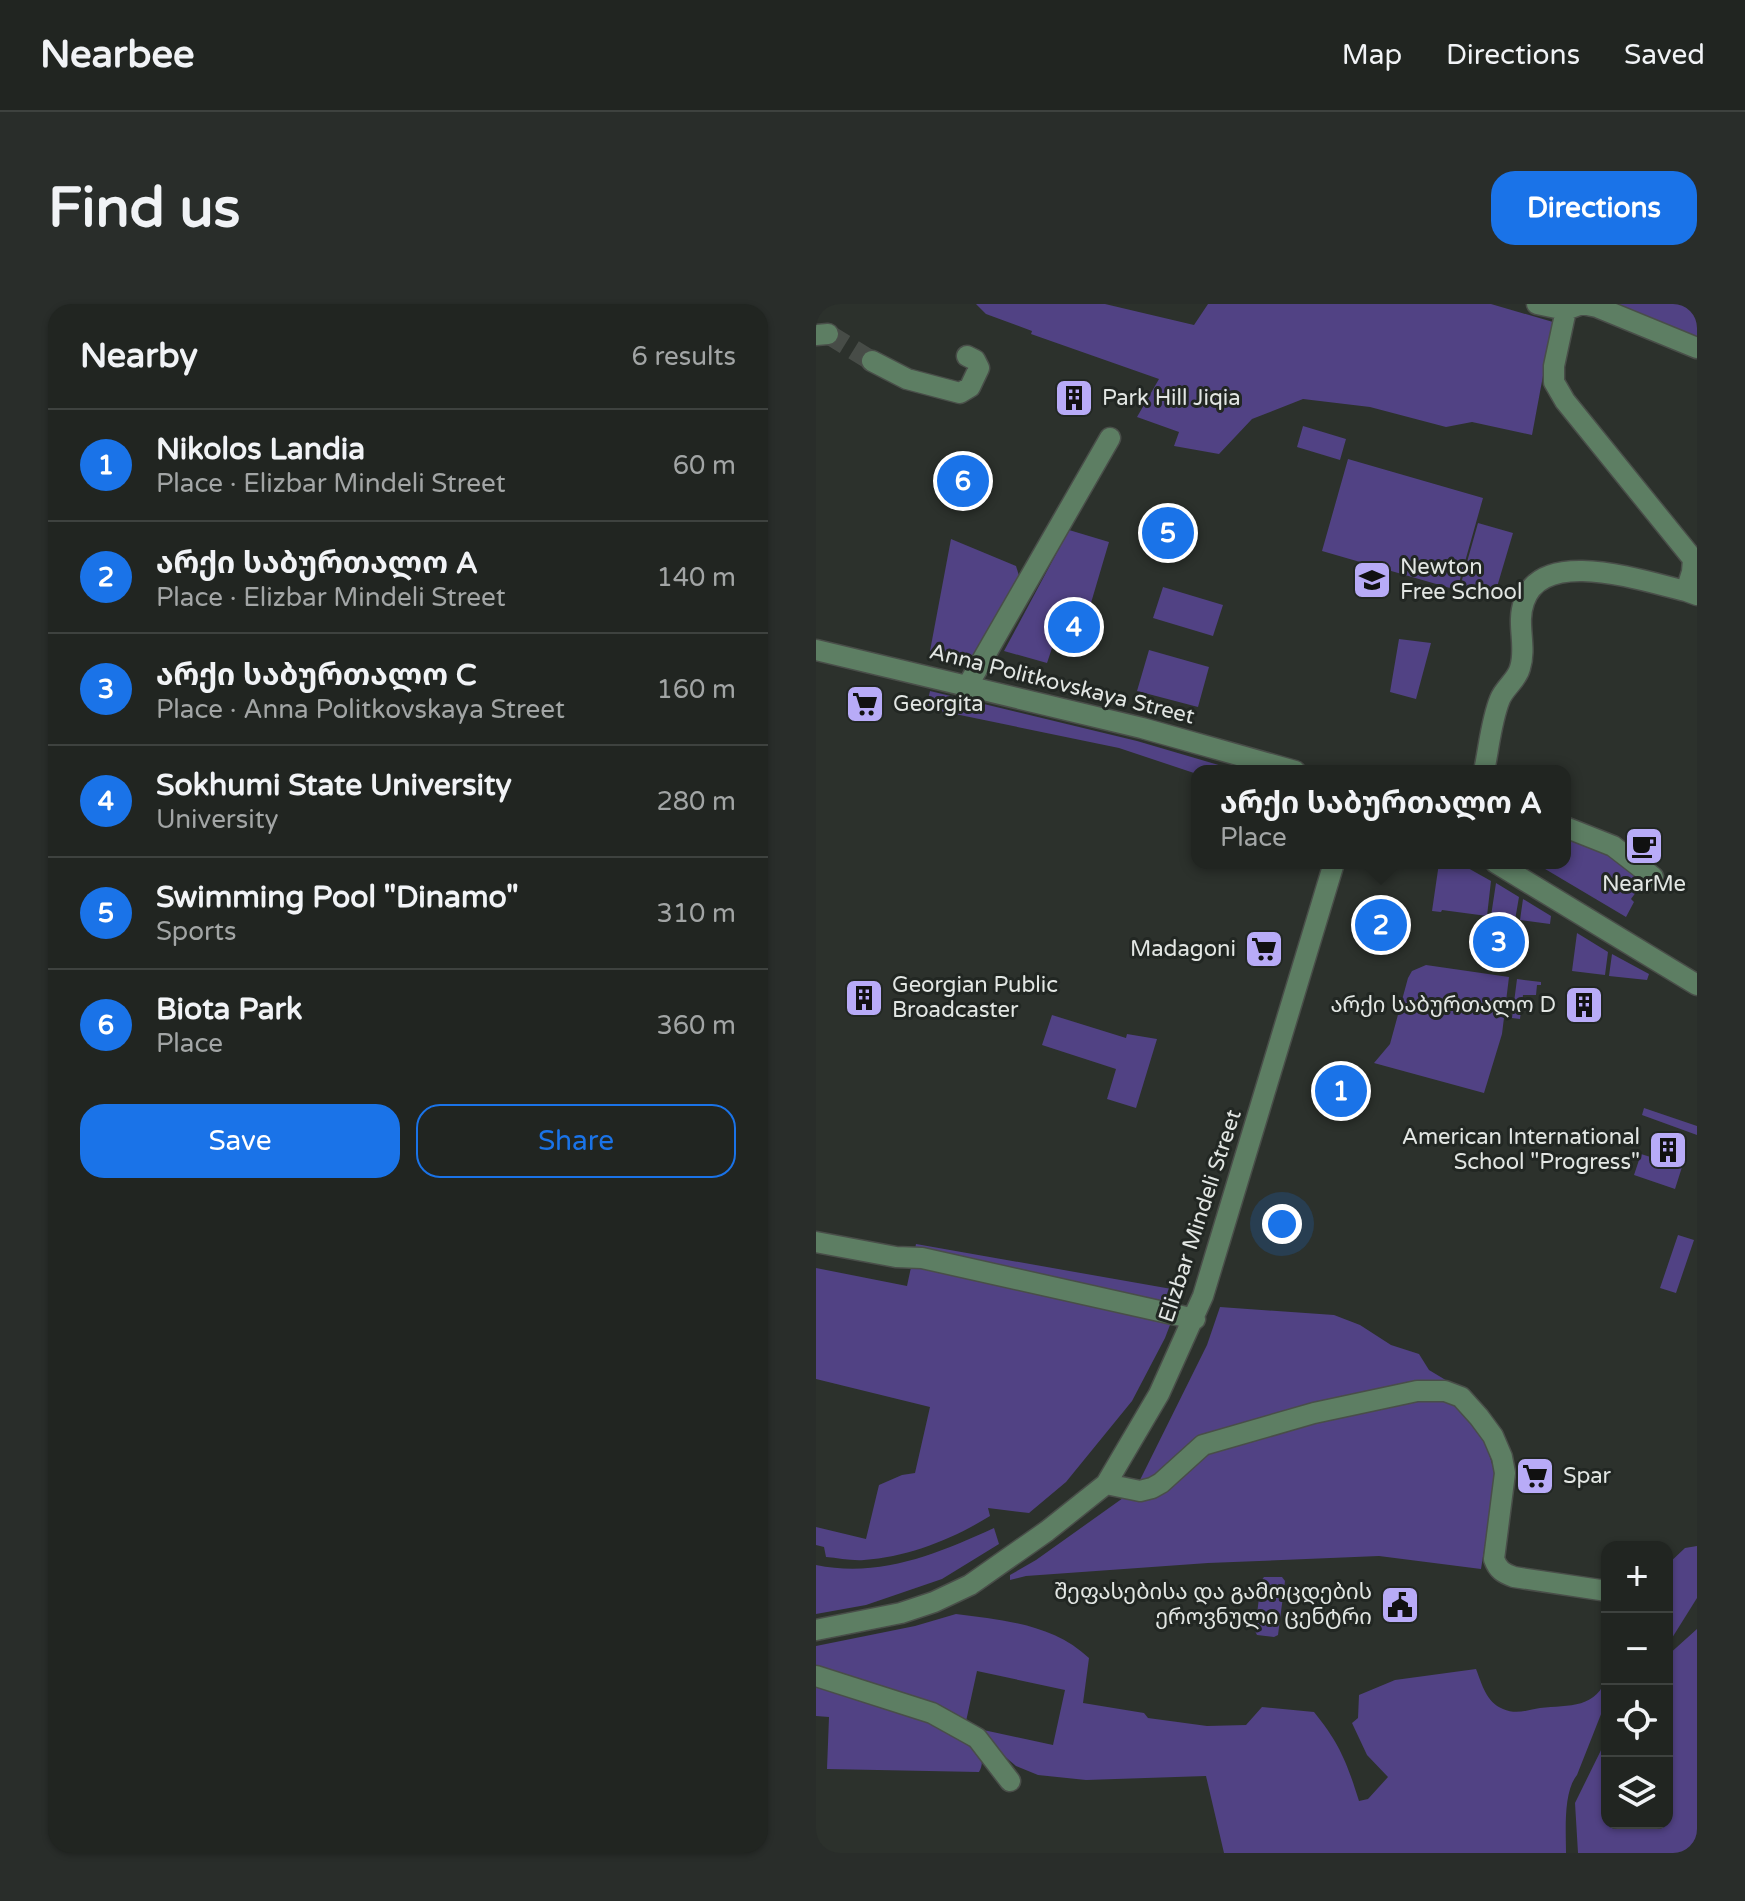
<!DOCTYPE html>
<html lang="en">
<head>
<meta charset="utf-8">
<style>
  body { margin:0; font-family:"Varela Round","Noto Sans Georgian",sans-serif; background:#292d2a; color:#f1f3f6 }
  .controls { position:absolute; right:24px; bottom:24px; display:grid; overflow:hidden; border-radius:16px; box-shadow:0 2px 6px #0004 }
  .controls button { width:72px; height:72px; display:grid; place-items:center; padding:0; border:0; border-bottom:2px solid #3e423f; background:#212521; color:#f1f3f6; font:40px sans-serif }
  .you { position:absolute; left:466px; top:920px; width:28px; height:28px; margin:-20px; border:6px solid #fff; border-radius:50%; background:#1a73e8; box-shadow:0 0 0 12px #1a73e833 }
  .badge { display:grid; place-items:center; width:52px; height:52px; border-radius:50%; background:#1a73e8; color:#fff; font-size:26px; font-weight:700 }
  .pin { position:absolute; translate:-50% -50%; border:4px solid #fff; box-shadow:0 2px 8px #0006 }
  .popup { position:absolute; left:375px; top:461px; width:380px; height:104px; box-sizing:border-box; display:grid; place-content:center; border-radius:16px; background:#212521; filter:drop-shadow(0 2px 6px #0005); font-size:26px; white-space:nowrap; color:#a2a5a5 }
  .popup b { font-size:30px; color:#f1f3f6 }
  .popup::after { content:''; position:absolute; left:50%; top:100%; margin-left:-16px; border:16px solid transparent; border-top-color:#212521 }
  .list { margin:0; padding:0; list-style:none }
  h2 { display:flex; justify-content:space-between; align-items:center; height:104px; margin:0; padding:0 32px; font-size:34px }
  h2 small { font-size:26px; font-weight:400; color:#a2a5a5 }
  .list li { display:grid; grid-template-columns:52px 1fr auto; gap:24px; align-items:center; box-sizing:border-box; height:112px; padding:0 32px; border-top:2px solid #3e423f }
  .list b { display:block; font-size:30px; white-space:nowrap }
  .list p { margin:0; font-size:26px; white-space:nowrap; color:#a2a5a5 }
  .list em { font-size:26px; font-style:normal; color:#a2a5a5 }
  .actions { display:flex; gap:16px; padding:24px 32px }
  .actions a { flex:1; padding:18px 0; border:2px solid #1a73e8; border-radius:24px; text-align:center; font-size:28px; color:#1a73e8 }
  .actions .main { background:#1a73e8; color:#fff }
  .icon { flex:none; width:44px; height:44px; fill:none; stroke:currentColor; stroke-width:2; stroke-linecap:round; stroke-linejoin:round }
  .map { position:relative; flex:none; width:881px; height:1549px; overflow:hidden; border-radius:24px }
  header { display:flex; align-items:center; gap:48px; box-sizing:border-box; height:112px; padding:0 40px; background:#212521; border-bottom:2px solid #3e423f }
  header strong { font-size:38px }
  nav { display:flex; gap:44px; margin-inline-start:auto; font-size:28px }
  .intro { display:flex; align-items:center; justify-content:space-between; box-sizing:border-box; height:192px; padding:0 48px }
  h1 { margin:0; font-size:56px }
  .button { padding:20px 36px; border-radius:24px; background:#1a73e8; color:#fff; font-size:28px; font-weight:700 }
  main { display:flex; gap:48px; padding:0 48px }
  aside { flex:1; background:#212521; border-radius:24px; box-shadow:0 2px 6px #0004 }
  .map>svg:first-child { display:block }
</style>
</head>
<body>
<header>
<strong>Nearbee</strong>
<nav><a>Map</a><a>Directions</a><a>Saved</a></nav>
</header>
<div class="intro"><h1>Find us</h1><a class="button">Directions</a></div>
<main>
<aside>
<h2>Nearby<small>6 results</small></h2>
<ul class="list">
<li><span class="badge">1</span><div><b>Nikolos Landia</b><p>Place · Elizbar Mindeli Street</p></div><em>60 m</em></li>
<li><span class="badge">2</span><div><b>არქი საბურთალო A</b><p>Place · Elizbar Mindeli Street</p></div><em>140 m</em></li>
<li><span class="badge">3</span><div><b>არქი საბურთალო C</b><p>Place · Anna Politkovskaya Street</p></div><em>160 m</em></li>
<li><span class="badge">4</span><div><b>Sokhumi State University</b><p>University</p></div><em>280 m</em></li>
<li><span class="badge">5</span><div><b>Swimming Pool &quot;Dinamo&quot;</b><p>Sports</p></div><em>310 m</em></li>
<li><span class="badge">6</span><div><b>Biota Park</b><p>Place</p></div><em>360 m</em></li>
</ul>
<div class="actions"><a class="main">Save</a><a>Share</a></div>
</aside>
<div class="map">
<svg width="881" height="1549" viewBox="0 0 881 1549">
  <rect width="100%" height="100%" fill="#2c312c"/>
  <!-- green -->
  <path fill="#514284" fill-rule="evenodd" d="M 160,0 L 289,0 L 378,21 L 392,0 L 675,0 L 737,18 L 716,131 L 656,118 L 630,123 L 554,103 L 487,95 L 436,115 L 403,150 L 358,142 L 363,128 L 321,113 L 343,75 L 215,30 L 216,27 L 170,10 Z
    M 789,0 L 881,0 L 881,36 Z
    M 487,122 L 530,135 L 524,156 L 481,143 Z
    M 532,155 L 667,194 L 641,286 L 506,247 Z
    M 662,219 L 697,229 L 678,293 L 644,283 Z
    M 253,226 L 293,238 L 267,326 L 244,320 L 231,359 L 188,347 Z
    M 135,235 L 200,262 L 205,278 L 159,358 L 114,347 Z
    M 347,283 L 407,301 L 397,332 L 337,314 Z
    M 583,335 L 615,339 L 600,395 L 574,388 Z
    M 333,346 L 393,363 L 382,403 L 321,387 Z
    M 114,387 L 321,437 L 423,467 L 381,467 L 381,470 L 303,444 L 110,404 Z
    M 749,530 L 776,539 L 829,576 L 815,595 L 818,598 L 810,613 L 719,559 L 749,559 Z
    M 623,559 L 643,559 L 675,577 L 671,612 L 626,606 L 625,608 L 616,607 Z
    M 680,579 L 703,593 L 699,616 L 675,612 Z
    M 707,595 L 735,612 L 734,620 L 704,616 Z
    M 761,629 L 792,648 L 789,671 L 756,667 Z
    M 796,650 L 833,670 L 831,676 L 793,672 Z
    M 610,661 L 693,673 L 686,730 L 668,789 L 558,759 L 574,740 L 592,674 L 596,667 Z
    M 701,675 L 725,678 L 725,681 L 721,681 L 720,691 L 707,691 L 704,715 L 696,714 Z
    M 236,711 L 310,734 L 311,730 L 341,735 L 320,804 L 291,795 L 300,765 L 226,741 Z
    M 828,804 L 881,822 L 881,831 L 826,811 Z
    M 825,850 L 866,863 L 859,885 L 818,871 Z
    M 862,931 L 878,936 L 860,989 L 844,984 Z
    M 100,940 L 367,987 L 349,1034 L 316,1097 L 250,1178 L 213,1209 L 172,1204 L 174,1212 C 137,1235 92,1253 48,1256 C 36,1257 22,1254 10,1253 L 8,1243 L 0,1241 L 0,1223 L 50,1235 L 63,1181 L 86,1171 L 99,1169 L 114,1103 L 0,1075 L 0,964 L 91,982 Z
    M 404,1003 L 518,1011 L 544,1021 L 575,1041 L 603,1050 L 613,1066 L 633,1078 L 382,1134 L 334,1178 L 323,1178 L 391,1041 Z
    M 615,1094 L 638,1101 L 657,1120 L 670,1140 L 680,1173 L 665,1265 L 563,1252 L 392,1259 L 210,1272 L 194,1276 L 194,1271 L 220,1256 L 307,1194 L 332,1194 L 400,1145 L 500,1116 Z
    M 178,1224 L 183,1240 L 126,1275 L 50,1301 L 0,1310 L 0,1261 C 64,1274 121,1250 178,1224 Z
    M 881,1242 L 881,1294 L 851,1342 L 851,1261 L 869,1244 Z
    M 448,1273 L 466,1273 L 469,1277 L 462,1331 L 458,1333 L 441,1331 L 439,1327 L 445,1277 Z
    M 140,1310 C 187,1316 237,1320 273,1354 L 267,1399 L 328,1409 L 332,1414 L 391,1422 L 430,1421 L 446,1403 L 498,1408 C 524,1440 531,1459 543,1497 L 552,1495 L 572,1473 L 551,1451 L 536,1419 L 542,1414 L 543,1391 L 579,1376 L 660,1365 C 666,1380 670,1398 687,1405 C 700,1411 712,1406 724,1404 C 753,1401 782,1405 791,1371 L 791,1395 L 761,1471 C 747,1488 750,1527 750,1549 L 408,1549 L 390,1472 L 270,1476 L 222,1471 L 200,1462 L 161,1429 L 0,1368 L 0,1342 L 99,1322 ZM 161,1367 L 249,1386 L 237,1441 L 149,1422 Z
    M 881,1325 L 881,1549 L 762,1549 L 759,1499 L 791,1434 L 791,1519 L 851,1519 L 851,1352 Z
    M 0,1378 C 29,1387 189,1423 163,1468 L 11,1465 L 13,1413 L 0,1412 Z"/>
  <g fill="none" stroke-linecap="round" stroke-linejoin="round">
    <!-- minor-tunnel -->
    <path stroke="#474c47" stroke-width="20" stroke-dasharray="20 10" stroke-linecap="butt" d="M 12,30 L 56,57"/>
    <defs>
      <path id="minor" d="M 721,0 L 750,6 L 766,0 L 781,3 L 881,44
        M 750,6 L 738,62 L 738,78 L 749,97 L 877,255 L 876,268 L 870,287
        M 0,31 L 12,30
        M 56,57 L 91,75 L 144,89 L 154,83 L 163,64 L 159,56 L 151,52
        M 0,346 L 326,424 L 479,467
        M 152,381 L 294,134
        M 668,467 C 673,444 675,417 684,395 C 689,383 701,376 704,364 C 711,342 700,320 708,298 C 726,241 829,278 870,287 L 881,291
        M 749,523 L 797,542 L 837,573
        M 680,559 L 881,681
        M 0,938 L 80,953 L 106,954 L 379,1015
        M 290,1180 L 324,1187 L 336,1184 L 345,1179 L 387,1141 L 498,1109 L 601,1087 L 629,1087 L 645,1093 L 663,1113 L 677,1132 L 686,1153 L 689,1169 L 678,1255 C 682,1266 687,1269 698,1273 L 791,1287
        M 0,1326 L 85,1309 L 118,1298 L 154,1281 L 231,1227 L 290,1180 L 343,1090 L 387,992 L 518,559
        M 0,1372 L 116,1409 L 161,1434 L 194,1477"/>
    </defs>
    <!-- minor casing -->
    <use href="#minor" stroke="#494e49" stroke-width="23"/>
    <!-- minor -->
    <use href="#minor" stroke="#5d7e63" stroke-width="20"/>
  </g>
  <!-- icons -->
  <defs>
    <symbol id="building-square" viewBox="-11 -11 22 22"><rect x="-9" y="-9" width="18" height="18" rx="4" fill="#b8abf7" stroke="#222723"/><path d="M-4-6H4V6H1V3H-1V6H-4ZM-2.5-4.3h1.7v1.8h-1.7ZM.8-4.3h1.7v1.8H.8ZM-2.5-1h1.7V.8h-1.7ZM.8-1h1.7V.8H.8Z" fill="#111"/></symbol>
    <symbol id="school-square" viewBox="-11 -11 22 22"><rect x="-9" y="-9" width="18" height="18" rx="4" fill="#b8abf7" stroke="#222723"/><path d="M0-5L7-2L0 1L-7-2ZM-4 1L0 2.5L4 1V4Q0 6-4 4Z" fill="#111"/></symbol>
    <symbol id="supermarket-square" viewBox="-11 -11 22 22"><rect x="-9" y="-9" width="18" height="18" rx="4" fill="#b8abf7" stroke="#222723"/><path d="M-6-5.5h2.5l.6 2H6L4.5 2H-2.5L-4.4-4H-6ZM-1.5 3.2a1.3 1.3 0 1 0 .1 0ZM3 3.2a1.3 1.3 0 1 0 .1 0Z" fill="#111"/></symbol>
    <symbol id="cafe-square" viewBox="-11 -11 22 22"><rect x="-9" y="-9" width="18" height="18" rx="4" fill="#b8abf7" stroke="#222723"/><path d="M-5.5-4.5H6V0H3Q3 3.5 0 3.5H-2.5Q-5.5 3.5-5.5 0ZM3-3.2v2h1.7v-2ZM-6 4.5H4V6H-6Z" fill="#111"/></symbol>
    <symbol id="civic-square" viewBox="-11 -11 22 22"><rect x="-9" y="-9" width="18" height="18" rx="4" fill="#b8abf7" stroke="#222723"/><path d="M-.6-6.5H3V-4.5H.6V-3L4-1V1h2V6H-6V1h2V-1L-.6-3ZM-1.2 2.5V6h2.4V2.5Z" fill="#111"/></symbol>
  </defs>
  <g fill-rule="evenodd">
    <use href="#building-square" x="236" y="72" width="44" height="44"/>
    <use href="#school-square" x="534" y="254" width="44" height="44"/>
    <use href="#supermarket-square" x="27" y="378" width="44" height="44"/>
    <use href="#cafe-square" x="806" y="520" width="44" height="44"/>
    <use href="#supermarket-square" x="426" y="623" width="44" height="44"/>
    <use href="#building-square" x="26" y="672" width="44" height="44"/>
    <use href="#building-square" x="746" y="679" width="44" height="44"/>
    <use href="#building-square" x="830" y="824" width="44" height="44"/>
    <use href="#supermarket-square" x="697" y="1150" width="44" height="44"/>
    <use href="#civic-square" x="562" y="1279" width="44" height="44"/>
  </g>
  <g text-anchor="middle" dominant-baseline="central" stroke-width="6" stroke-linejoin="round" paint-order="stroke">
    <!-- poi labels -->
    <g font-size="22" fill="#e2e6e3" stroke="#222723" text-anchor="start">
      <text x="286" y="94">Park Hill Jiqia</text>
      <text x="584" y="263">Newton<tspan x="584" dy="25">Free School</tspan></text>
      <text x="77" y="400">Georgita</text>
      <text x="828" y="580" text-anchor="middle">NearMe</text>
      <text x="420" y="645" text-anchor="end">Madagoni</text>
      <text x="76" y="681">Georgian Public<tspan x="76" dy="25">Broadcaster</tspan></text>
      <text x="740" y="701" text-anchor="end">არქი საბურთალო D</text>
      <text x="824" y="833" text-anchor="end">American International<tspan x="824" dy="25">School "Progress"</tspan></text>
      <text x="747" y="1172">Spar</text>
      <text x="556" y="1288" text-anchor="end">შეფასებისა და გამოცდების<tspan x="556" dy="25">ეროვნული ცენტრი</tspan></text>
    </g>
    <!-- street labels -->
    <g font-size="22" fill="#e2e6e3" stroke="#222723">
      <text transform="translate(246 380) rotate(14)">Anna Politkovskaya Street</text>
      <text transform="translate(384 912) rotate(-72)">Elizbar Mindeli Street</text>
    </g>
  </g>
</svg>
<div class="controls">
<button>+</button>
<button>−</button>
<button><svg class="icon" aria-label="locate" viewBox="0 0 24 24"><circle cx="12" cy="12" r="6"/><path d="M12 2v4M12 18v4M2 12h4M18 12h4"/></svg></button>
<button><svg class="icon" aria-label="layers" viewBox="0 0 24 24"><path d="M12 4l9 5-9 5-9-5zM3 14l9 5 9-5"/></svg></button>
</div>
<div class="you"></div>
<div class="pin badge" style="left:525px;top:787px">1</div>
<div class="pin badge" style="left:565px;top:621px">2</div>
<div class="popup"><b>არქი საბურთალო A</b>Place</div>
<div class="pin badge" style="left:683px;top:638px">3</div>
<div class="pin badge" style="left:258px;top:323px">4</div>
<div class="pin badge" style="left:352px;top:229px">5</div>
<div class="pin badge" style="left:147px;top:177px">6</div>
</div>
</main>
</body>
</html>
